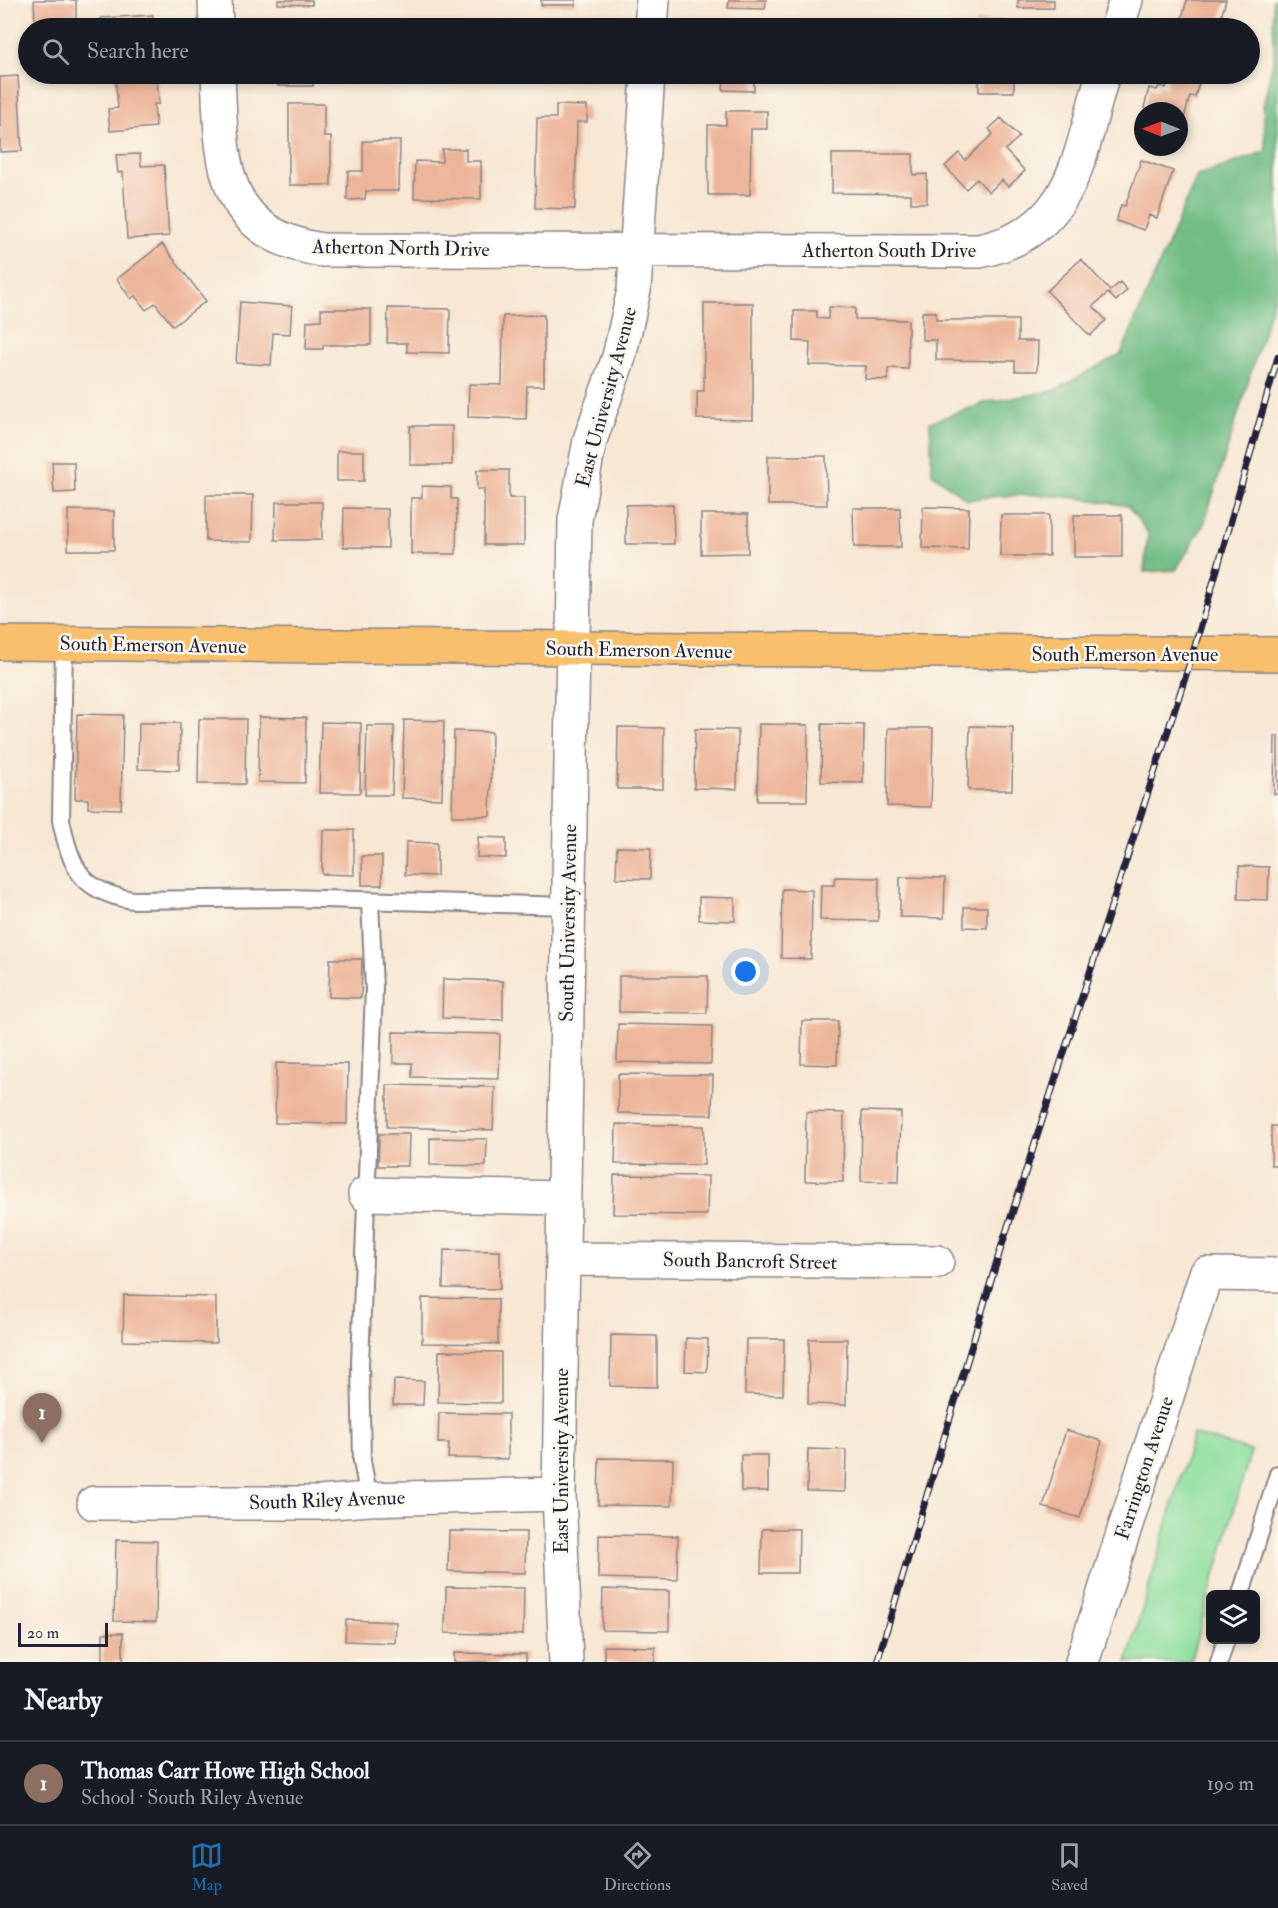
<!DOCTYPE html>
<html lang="en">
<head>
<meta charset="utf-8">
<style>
  body { margin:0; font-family:"IM FELL Double Pica",serif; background:#242831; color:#f1f3f6 }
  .controls { position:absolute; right:18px; bottom:18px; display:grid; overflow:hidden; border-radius:9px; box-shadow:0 3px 9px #0003 }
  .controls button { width:54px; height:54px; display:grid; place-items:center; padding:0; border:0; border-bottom:2px solid #363941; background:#171b24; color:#f1f3f6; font:30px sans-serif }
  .compass { position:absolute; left:1134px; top:102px; width:54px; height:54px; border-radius:50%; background:#171b24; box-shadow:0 3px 9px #0003; rotate:271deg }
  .scale { position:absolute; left:18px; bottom:15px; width:90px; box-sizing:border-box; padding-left:6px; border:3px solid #22223b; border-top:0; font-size:16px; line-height:21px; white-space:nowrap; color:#22223b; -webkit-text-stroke:4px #fbf7ec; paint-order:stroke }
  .you { position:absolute; left:746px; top:972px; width:21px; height:21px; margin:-15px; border:4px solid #fff; border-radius:50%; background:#1a73e8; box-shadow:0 0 0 9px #1a73e833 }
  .badge { display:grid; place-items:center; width:39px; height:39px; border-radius:50%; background:#1f6fb2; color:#fff; font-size:20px; font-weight:700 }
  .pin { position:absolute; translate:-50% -50px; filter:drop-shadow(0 2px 3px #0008) }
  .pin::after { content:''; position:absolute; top:32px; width:21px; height:18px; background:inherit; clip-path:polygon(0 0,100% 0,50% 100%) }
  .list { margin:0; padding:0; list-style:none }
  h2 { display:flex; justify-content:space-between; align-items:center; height:78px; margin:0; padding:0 24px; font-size:26px }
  h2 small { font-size:20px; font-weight:400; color:#9ea1a6 }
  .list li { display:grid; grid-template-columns:39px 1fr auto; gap:18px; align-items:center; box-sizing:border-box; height:84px; padding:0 24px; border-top:2px solid #363941 }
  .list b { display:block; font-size:22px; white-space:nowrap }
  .list p { margin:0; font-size:20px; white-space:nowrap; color:#9ea1a6 }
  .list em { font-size:20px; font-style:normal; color:#9ea1a6 }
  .icon { flex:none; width:33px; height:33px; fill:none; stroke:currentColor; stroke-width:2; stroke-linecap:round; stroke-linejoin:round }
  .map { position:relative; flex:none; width:1278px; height:1662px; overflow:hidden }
  .search { position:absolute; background:#171b24; box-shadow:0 3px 9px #0003; left:18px; right:18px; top:18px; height:66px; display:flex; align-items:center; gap:15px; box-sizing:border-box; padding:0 21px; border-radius:33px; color:#9ea1a6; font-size:22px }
  .sheet { height:162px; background:#171b24 }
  nav { display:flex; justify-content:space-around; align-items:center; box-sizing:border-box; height:84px; border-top:2px solid #363941; background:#171b24; font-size:16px; color:#9ea1a6 }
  nav a { display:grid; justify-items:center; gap:3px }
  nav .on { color:#1f6fb2 }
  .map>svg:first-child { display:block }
</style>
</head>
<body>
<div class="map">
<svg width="1278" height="1662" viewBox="0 0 1278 1662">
  <rect width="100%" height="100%" fill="#fbf7ec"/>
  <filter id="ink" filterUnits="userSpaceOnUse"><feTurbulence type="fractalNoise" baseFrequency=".0167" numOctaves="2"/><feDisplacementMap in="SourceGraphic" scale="12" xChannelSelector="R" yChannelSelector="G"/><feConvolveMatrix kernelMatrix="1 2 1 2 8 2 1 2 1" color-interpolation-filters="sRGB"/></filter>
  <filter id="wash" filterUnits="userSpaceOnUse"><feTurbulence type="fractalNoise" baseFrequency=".008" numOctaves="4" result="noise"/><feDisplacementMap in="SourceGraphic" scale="24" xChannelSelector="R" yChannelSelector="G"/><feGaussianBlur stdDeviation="1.35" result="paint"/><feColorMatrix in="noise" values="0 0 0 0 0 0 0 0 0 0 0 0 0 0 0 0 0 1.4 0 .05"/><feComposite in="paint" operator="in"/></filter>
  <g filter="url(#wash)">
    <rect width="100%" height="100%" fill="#f7e7d3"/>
    <!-- green -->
    <path fill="#8dde9e" stroke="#58806c" stroke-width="1.5" d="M 1193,1434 L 1251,1451 L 1190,1662 L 1127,1662 Z"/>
    <!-- forest -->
    <path fill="#72bd85" stroke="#4a7060" stroke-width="1.5" d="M 1273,0 L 1278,0 L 1278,285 L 1204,524 L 1176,570 L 1144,572 L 1148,533 L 1128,506 C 1071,495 1024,491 967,500 L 932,473 L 930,422 L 988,402 L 1053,391 L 1121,354 L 1197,176 L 1266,151 L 1263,106 L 1274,57 Z"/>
    <g id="blocks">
      <!-- building -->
      <path fill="#edb69a" d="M 34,0 L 76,0 L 76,24 L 35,25 Z
        M 278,0 L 312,0 L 312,5 L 278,4 Z
        M 541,0 L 576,0 L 576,5 L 541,5 Z
        M 729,0 L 766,0 L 765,9 L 728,8 Z
        M 1018,0 L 1054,0 L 1054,8 L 1018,8 Z
        M 1187,0 L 1226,0 L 1218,28 L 1179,28 Z
        M 153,15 L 154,28 L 83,28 L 101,26 L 101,18 Z
        M 283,21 L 314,21 L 314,28 L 283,28 Z
        M 976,21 L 1006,21 L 1006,28 L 945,28 L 945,26 L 976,26 Z
        M 725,25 L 773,25 L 773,28 L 725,28 Z
        M 115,74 L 149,74 L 150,82 L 157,81 L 159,104 L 154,104 L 156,127 L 110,131 L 108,109 L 118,108 Z
        M 278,74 L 313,74 L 313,86 L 278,86 Z
        M 724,74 L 754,74 L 754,91 L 723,90 Z
        M 979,74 L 1014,74 L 1014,92 L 979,92 Z
        M 1170,74 L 1200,79 L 1195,97 L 1190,96 L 1180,133 L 1179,111 L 1151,111 L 1144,108 L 1149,88 L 1157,90 L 1159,86 L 1166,88 Z
        M 18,76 L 22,151 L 0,152 L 0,77 Z
        M 289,104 L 324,104 L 324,137 L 331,137 L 331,185 L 289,185 Z
        M 556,105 L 587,106 L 587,122 L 577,122 L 575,209 L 535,208 L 537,118 L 556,118 Z
        M 726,111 L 767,111 L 767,129 L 751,129 L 750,195 L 708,195 L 708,125 L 726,125 Z
        M 1001,118 L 1019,137 L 1005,150 L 1025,171 L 1008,187 L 1002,180 L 989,192 L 977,179 L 966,189 L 945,166 L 959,153 L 965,160 L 993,134 L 989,129 Z
        M 363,141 L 400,141 L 399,191 L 366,191 L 365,199 L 347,200 L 348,171 L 363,171 Z
        M 442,149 L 466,149 L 466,161 L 481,161 L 481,199 L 414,198 L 415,161 L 442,162 Z
        M 140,154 L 141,166 L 164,165 L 169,236 L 127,239 L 123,172 L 118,173 L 116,155 Z
        M 832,154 L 913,154 L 913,175 L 927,174 L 927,203 L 911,203 L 911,194 L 832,193 Z
        M 1141,160 L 1173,171 L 1157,218 L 1149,215 L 1144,230 L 1116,221 L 1121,205 L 1125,206 Z
        M 162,244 L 206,301 L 173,326 L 155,303 L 146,310 L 135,296 L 131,299 L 117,279 Z
        M 1081,259 L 1110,291 L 1120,282 L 1127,290 L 1116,301 L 1108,293 L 1093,306 L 1106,320 L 1090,336 L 1047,291 Z
        M 240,302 L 292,306 L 290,334 L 273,333 L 271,365 L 236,363 Z
        M 704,303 L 753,303 L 753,420 L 697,419 L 697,391 L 704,391 Z
        M 829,307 L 855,308 L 855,319 L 908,320 L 908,369 L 888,368 L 888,380 L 865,379 L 866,366 L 809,365 L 810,342 L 794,341 L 794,311 L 817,311 L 817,318 L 828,319 Z
        M 388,308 L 450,309 L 449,353 L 407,352 L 407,343 L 387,343 Z
        M 321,309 L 371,309 L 371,345 L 323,345 L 323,349 L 306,349 L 307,321 L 321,320 Z
        M 922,312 L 936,312 L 936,320 L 1018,320 L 1018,341 L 1038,341 L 1037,371 L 1015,371 L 1015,361 L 936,360 L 936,340 L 922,340 Z
        M 544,315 L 544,386 L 527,386 L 526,419 L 468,417 L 469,384 L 502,385 L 503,316 Z
        M 410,426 L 452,426 L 452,465 L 410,465 Z
        M 337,451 L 364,451 L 364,481 L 337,481 Z
        M 768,456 L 826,456 L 827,505 L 768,505 Z
        M 52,462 L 74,462 L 75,492 L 54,493 Z
        M 477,470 L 509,470 L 509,498 L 524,498 L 524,545 L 484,545 L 484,489 L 477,489 Z
        M 422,486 L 451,487 L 451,499 L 457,499 L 456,554 L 411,554 L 411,498 L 422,498 Z
        M 206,495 L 253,495 L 252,542 L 206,541 Z
        M 276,502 L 322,502 L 322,540 L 275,540 Z
        M 673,504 L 674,544 L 626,544 L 626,505 Z
        M 923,507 L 969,508 L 968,549 L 922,548 Z
        M 344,508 L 388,509 L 388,548 L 343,547 Z
        M 853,508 L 900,508 L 901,547 L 854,547 Z
        M 68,510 L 114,511 L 114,550 L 68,550 Z
        M 701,514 L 748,514 L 748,553 L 701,554 Z
        M 1001,515 L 1049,515 L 1049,556 L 1000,556 Z
        M 1074,515 L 1122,515 L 1122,557 L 1074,557 Z
        M 77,714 L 123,715 L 121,809 L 88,808 L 88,799 L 75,799 Z
        M 259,717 L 306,718 L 305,783 L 258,782 Z
        M 199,719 L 246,719 L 245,784 L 198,784 Z
        M 404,720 L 444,721 L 442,799 L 402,798 Z
        M 321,722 L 361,723 L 360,793 L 319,793 Z
        M 139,723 L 180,723 L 179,770 L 138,769 Z
        M 759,724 L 808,725 L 807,801 L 757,801 Z
        M 822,724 L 864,725 L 863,783 L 821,782 Z
        M 367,726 L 394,726 L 392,795 L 365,795 Z
        M 970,726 L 1013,727 L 1012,790 L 968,790 Z
        M 618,727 L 664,728 L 663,789 L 617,789 Z
        M 888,728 L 933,728 L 931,807 L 887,806 Z
        M 695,729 L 738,730 L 737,789 L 694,788 Z
        M 454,731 L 492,732 L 490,816 L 452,816 Z
        M 1275,736 L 1278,736 L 1278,794 L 1274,794 Z
        M 323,830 L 354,830 L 354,875 L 322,874 Z
        M 478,837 L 506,838 L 506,858 L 477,857 Z
        M 406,842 L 437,843 L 437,876 L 405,875 Z
        M 617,847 L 651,848 L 650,879 L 616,878 Z
        M 362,856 L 382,856 L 382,885 L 362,885 Z
        M 1239,866 L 1269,867 L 1268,900 L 1238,899 Z
        M 835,877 L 879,878 L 878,921 L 820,920 L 821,885 L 834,885 Z
        M 900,877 L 945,878 L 944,918 L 900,917 Z
        M 782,889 L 812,890 L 811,959 L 781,958 Z
        M 699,897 L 735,898 L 735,921 L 699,920 Z
        M 964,907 L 987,907 L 987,928 L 964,927 Z
        M 330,959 L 362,959 L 361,998 L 329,997 Z
        M 619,976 L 708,976 L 707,1013 L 619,1012 Z
        M 443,979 L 503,981 L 503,1020 L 442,1018 Z
        M 802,1021 L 838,1021 L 837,1065 L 801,1064 Z
        M 618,1024 L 712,1026 L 711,1064 L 617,1062 Z
        M 393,1032 L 500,1034 L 499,1079 L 412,1077 L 412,1063 L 393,1063 Z
        M 276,1063 L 348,1064 L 347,1124 L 275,1123 Z
        M 618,1074 L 713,1075 L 712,1115 L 618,1113 Z
        M 387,1085 L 495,1087 L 493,1130 L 387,1127 Z
        M 862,1111 L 901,1112 L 899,1182 L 861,1181 Z
        M 806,1112 L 844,1113 L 843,1182 L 805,1181 Z
        M 616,1124 L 704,1126 L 704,1165 L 615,1164 Z
        M 1271,1126 L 1278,1126 L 1278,1165 L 1271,1165 Z
        M 379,1134 L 409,1134 L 408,1166 L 378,1166 Z
        M 430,1138 L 487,1139 L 486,1166 L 430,1165 Z
        M 614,1175 L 708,1176 L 707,1215 L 613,1214 Z
        M 444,1250 L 500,1251 L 500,1289 L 443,1288 Z
        M 124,1295 L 216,1297 L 216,1343 L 123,1341 Z
        M 422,1298 L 498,1299 L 498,1344 L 422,1343 Z
        M 611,1335 L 657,1336 L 657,1387 L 610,1386 Z
        M 686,1338 L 708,1339 L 707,1372 L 685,1371 Z
        M 746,1339 L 784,1339 L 783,1395 L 745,1394 Z
        M 809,1339 L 847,1339 L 846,1405 L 808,1404 Z
        M 439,1351 L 501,1352 L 501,1403 L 438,1402 Z
        M 394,1380 L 424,1381 L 423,1405 L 393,1405 Z
        M 439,1413 L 508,1414 L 508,1459 L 448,1458 L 449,1443 L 438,1443 Z
        M 1066,1430 L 1102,1441 L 1080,1518 L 1043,1507 Z
        M 808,1449 L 846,1450 L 845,1492 L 807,1491 Z
        M 741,1455 L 768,1455 L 768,1491 L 741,1491 Z
        M 599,1458 L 673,1459 L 672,1506 L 598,1505 Z
        M 762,1529 L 799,1529 L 798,1573 L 761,1573 Z
        M 449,1531 L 526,1532 L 525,1573 L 448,1571 Z
        M 599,1535 L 678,1536 L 677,1580 L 598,1578 Z
        M 116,1540 L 157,1541 L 156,1622 L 114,1621 Z
        M 446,1587 L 524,1588 L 523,1635 L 445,1633 Z
        M 603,1589 L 669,1591 L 669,1631 L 602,1630 Z
        M 346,1620 L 396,1622 L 395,1643 L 345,1641 Z
        M 103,1633 L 123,1633 L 123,1662 L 103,1662 Z
        M 604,1646 L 655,1647 L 655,1662 L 604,1662 Z
        M 454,1653 L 526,1654 L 526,1662 L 454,1662 Z"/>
    </g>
  </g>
  <g filter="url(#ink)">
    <use href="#blocks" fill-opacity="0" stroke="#8c8487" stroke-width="1.5"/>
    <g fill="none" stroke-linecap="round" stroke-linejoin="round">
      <defs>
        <path id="lane" d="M 64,644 L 61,820 C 71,868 81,892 133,900 L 287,898 L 568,906
          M 369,1499 L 362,1461 L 360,1364 L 374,989 L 370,901
          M 1241,1594 L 1278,1474
          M 1219,1662 L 1226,1640"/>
        <path id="street" d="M 215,0 L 216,28
          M 651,28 L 653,0
          M 1117,28 L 1126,0
          M 218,74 C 222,158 217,233 322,250 L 979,251 C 1075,232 1079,154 1103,74
          M 365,1194 L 563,1198
          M 563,1259 L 937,1262
          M 94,1503 L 319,1503 L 369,1499 L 559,1494
          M 566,1662 L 559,1494 L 575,520 L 590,440 L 619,357 L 634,290 L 648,74
          M 1082,1662 L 1206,1274 L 1278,1275"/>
        <path id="primary" d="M 0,643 L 1278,654"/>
      </defs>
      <!-- lane casing -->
      <use href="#lane" stroke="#8c8487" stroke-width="20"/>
      <!-- street casing -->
      <use href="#street" stroke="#8c8487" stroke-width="36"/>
      <!-- primary casing -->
      <use href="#primary" stroke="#8c8487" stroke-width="36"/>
      <!-- lane -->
      <use href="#lane" stroke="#fff" stroke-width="16"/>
      <!-- street -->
      <use href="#street" stroke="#fff" stroke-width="33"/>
      <!-- primary -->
      <use href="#primary" stroke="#f8bf6c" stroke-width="33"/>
      <defs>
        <path id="rail" d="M 877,1662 L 1000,1251 L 1193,653 L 1278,357"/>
      </defs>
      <!-- rail casing -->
      <use href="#rail" stroke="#22223b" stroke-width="7"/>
      <!-- rail -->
      <use href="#rail" stroke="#fbf7ec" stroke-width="4.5" stroke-dasharray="14" stroke-linecap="butt"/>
    </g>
  </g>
  <g text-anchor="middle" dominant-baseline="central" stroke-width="5" stroke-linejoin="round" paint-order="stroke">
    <!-- street labels -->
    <g font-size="20" fill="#22223b" stroke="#fbf7ec">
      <text transform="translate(401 248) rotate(1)">Atherton North Drive</text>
      <text x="889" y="250">Atherton South Drive</text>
      <text transform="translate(606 397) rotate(-75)">East University Avenue</text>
      <text transform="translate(153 645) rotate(1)">South Emerson Avenue</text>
      <text transform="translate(639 650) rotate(1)">South Emerson Avenue</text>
      <text x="1125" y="654">South Emerson Avenue</text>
      <text transform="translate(568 923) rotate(-89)">South University Avenue</text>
      <text transform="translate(750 1261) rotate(1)">South Bancroft Street</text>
      <text transform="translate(561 1461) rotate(-90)">East University Avenue</text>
      <text transform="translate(1144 1468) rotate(-72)">Farrington Avenue</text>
      <text transform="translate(327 1500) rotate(-2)">South Riley Avenue</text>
    </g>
  </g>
</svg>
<div class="controls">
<button><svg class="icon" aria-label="layers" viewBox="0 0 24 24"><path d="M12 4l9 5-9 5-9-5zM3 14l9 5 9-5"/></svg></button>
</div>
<svg class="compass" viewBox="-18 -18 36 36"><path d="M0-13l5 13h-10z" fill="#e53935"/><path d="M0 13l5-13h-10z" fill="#9ea1a6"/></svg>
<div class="scale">20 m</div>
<div class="you"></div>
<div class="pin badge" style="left:42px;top:1443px;background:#8d6e63">1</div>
<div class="search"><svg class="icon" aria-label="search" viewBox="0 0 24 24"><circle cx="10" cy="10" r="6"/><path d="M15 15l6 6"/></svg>Search here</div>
</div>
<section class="sheet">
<h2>Nearby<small></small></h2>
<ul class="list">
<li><span class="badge" style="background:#8d6e63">1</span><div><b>Thomas Carr Howe High School</b><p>School · South Riley Avenue</p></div><em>190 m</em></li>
</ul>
</section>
<nav>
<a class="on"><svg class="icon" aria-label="map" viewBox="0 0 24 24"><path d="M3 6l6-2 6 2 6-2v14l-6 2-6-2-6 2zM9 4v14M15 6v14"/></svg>Map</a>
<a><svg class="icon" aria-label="directions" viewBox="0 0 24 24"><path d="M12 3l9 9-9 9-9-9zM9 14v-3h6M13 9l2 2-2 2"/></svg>Directions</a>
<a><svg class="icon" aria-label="saved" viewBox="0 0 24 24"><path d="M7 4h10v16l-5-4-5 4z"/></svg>Saved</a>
</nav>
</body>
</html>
